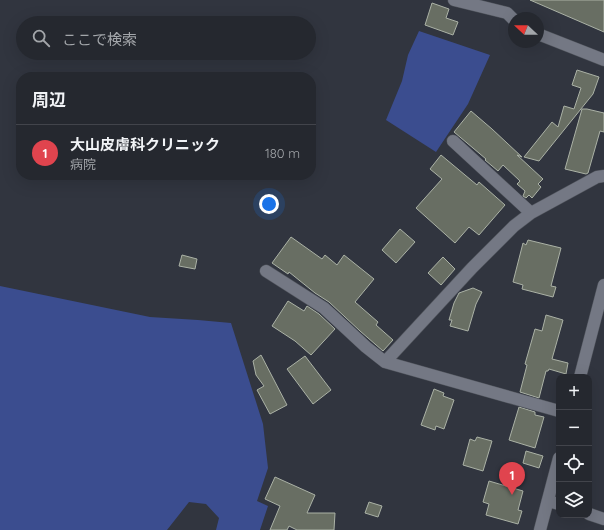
<!DOCTYPE html>
<html lang="ja">
<head>
<meta charset="utf-8">
<style>
  body { margin:0; font-family:Quicksand,"Noto Sans JP",sans-serif; background:#31343b; color:#f1f3f6 }
  .controls { position:absolute; right:12px; bottom:12px; display:grid; overflow:hidden; border-radius:8px; box-shadow:0 4px 16px #0002 }
  .controls button { width:36px; height:36px; display:grid; place-items:center; padding:0; border:0; border-bottom:1px solid #42444b; background:#25282f; color:#f1f3f6; font:20px sans-serif }
  .compass { position:absolute; left:508px; top:12px; width:36px; height:36px; border-radius:50%; background:#25282f; box-shadow:0 4px 16px #0002; rotate:292deg }
  .you { position:absolute; left:269px; top:204px; width:14px; height:14px; margin:-10px; border:3px solid #fff; border-radius:50%; background:#1a73e8; box-shadow:0 0 0 6px #1a73e833 }
  .badge { display:grid; place-items:center; width:26px; height:26px; border-radius:50%; background:#d93025; color:#fff; font-size:13px; font-weight:700 }
  .pin { position:absolute; translate:-50% -33px; filter:drop-shadow(0 1px 2px #0008) }
  .pin::after { content:''; position:absolute; top:21px; width:14px; height:12px; background:inherit; clip-path:polygon(0 0,100% 0,50% 100%) }
  .list { margin:0; padding:0; list-style:none }
  h2 { display:flex; justify-content:space-between; align-items:center; height:52px; margin:0; padding:0 16px; font-size:17px }
  h2 small { font-size:13px; font-weight:400; color:#a3a6aa }
  .list li { display:grid; grid-template-columns:26px 1fr auto; gap:12px; align-items:center; box-sizing:border-box; height:56px; padding:0 16px; border-top:1px solid #42444b }
  .list b { display:block; font-size:15px; white-space:nowrap }
  .list p { margin:0; font-size:13px; white-space:nowrap; color:#a3a6aa }
  .list em { font-size:13px; font-style:normal; color:#a3a6aa }
  .icon { flex:none; width:22px; height:22px; fill:none; stroke:currentColor; stroke-width:2; stroke-linecap:round; stroke-linejoin:round }
  .map { position:relative; flex:none; width:604px; height:530px; overflow:hidden }
  .search { position:absolute; background:#25282f; box-shadow:0 4px 16px #0002; left:16px; top:16px; width:300px; height:44px; display:flex; align-items:center; gap:10px; box-sizing:border-box; padding:0 14px; border-radius:22px; color:#a3a6aa; font-size:15px }
  .panel { position:absolute; background:#25282f; box-shadow:0 4px 16px #0002; left:16px; top:72px; width:300px; height:108px; border-radius:16px }
  .map>svg:first-child { display:block }
</style>
</head>
<body>
<div class="map">
<svg width="604" height="530" viewBox="0 0 604 530">
  <rect width="100%" height="100%" fill="#31353f"/>
  <!-- green -->
  <path fill="#3b4d8f" d="M 419,31 L 490,55 L 468,104 L 436,152 L 386,120 L 402,81 L 408,55 Z
    M 0,286 L 150,317 L 198,320 L 231,323 L 263,424 L 268,468 L 257,501 L 268,506 L 260,530 L 216,530 L 219,518 L 206,504 L 189,502 L 167,530 L 0,530 Z"/>
  <!-- building -->
  <path fill="#686e63" stroke="#abb2a6" d="M 530,0 L 604,0 L 604,32 Z
    M 432,3 L 449,9 L 446,18 L 458,22 L 453,35 L 425,25 Z
    M 577,70 L 599,77 L 593,94 L 539,161 L 524,157 L 552,122 L 558,127 L 564,106 L 574,109 L 581,88 L 572,85 Z
    M 582,109 L 587,109 L 604,113 L 604,132 L 600,131 L 588,173 L 586,174 L 565,169 Z
    M 471,111 L 492,129 L 522,157 L 517,155 L 543,179 L 538,184 L 541,187 L 532,198 L 529,195 L 526,198 L 523,196 L 525,191 L 517,184 L 520,181 L 503,165 L 498,171 L 485,160 L 486,159 L 454,132 Z
    M 441,155 L 477,185 L 479,182 L 505,205 L 479,235 L 469,227 L 455,243 L 416,208 L 442,179 L 430,169 Z
    M 400,229 L 415,242 L 396,263 L 382,250 Z
    M 291,237 L 322,259 L 325,255 L 337,265 L 344,255 L 374,279 L 355,302 L 378,322 L 376,325 L 393,340 L 383,351 L 360,331 L 329,302 L 315,293 L 289,272 L 288,274 L 272,263 Z
    M 528,240 L 561,248 L 551,286 L 556,287 L 553,297 L 522,289 L 523,285 L 513,282 L 523,243 L 526,245 Z
    M 182,255 L 197,259 L 195,269 L 179,266 Z
    M 443,257 L 455,269 L 441,285 L 428,273 Z
    M 473,288 L 482,292 L 476,304 L 468,331 L 450,326 L 452,320 L 449,320 L 454,303 L 459,293 Z
    M 288,301 L 304,311 L 307,306 L 319,314 L 335,329 L 311,355 L 295,341 L 272,326 Z
    M 546,315 L 563,320 L 552,359 L 568,363 L 566,374 L 549,369 L 548,371 L 546,371 L 539,398 L 520,392 L 527,365 L 525,364 L 535,329 L 542,331 Z
    M 261,355 L 287,405 L 270,414 L 257,390 L 264,386 L 256,375 L 253,361 Z
    M 305,356 L 331,390 L 313,404 L 287,369 Z
    M 434,389 L 444,393 L 443,396 L 454,400 L 444,429 L 436,426 L 435,430 L 421,425 Z
    M 519,407 L 535,412 L 535,415 L 544,417 L 535,448 L 509,440 Z
    M 477,437 L 492,441 L 483,471 L 463,465 L 470,439 L 475,441 Z
    M 526,451 L 543,456 L 539,468 L 523,463 Z
    M 275,477 L 315,495 L 307,513 L 335,513 L 334,530 L 297,530 L 289,526 L 287,530 L 270,530 L 280,506 L 265,499 Z
    M 489,481 L 523,491 L 518,510 L 522,511 L 518,524 L 486,515 L 489,504 L 483,502 Z
    M 369,502 L 382,506 L 378,517 L 365,513 Z"/>
  <g fill="none" stroke-linecap="round" stroke-linejoin="round">
    <defs>
      <path id="street" d="M 454,0 L 507,13 L 514,20
        M 538,34 L 604,60
        M 453,141 L 531,213
        M 266,271 L 324,308 L 366,347 L 385,362 L 559,411
        M 385,362 L 472,268 L 514,226 L 531,213 L 597,177 L 604,176
        M 548,501 L 559,504
        M 589,514 L 604,519"/>
      <path id="secondary" d="M 580,377 L 604,285
        M 540,530 L 559,458"/>
    </defs>
    <!-- street casing -->
    <use href="#street" stroke="#50545c" stroke-width="13"/>
    <!-- secondary casing -->
    <use href="#secondary" stroke="#50545c" stroke-width="13"/>
    <!-- street -->
    <use href="#street" stroke="#747884" stroke-width="12"/>
    <!-- secondary -->
    <use href="#secondary" stroke="#747884" stroke-width="12"/>
  </g>
</svg>
<div class="controls">
<button>+</button>
<button>−</button>
<button><svg class="icon" aria-label="locate" viewBox="0 0 24 24"><circle cx="12" cy="12" r="6"/><path d="M12 2v4M12 18v4M2 12h4M18 12h4"/></svg></button>
<button><svg class="icon" aria-label="layers" viewBox="0 0 24 24"><path d="M12 4l9 5-9 5-9-5zM3 14l9 5 9-5"/></svg></button>
</div>
<svg class="compass" viewBox="-18 -18 36 36"><path d="M0-13l5 13h-10z" fill="#e53935"/><path d="M0 13l5-13h-10z" fill="#a3a6aa"/></svg>
<div class="you"></div>
<div class="pin badge" style="left:512px;top:495px;background:#e0444e">1</div>
<div class="search"><svg class="icon" aria-label="search" viewBox="0 0 24 24"><circle cx="10" cy="10" r="6"/><path d="M15 15l6 6"/></svg>ここで検索</div>
<section class="panel">
<h2>周辺<small></small></h2>
<ul class="list">
<li><span class="badge" style="background:#e0444e">1</span><div><b>大山皮膚科クリニック</b><p>病院</p></div><em>180 m</em></li>
</ul>
</section>
</div>
</body>
</html>
